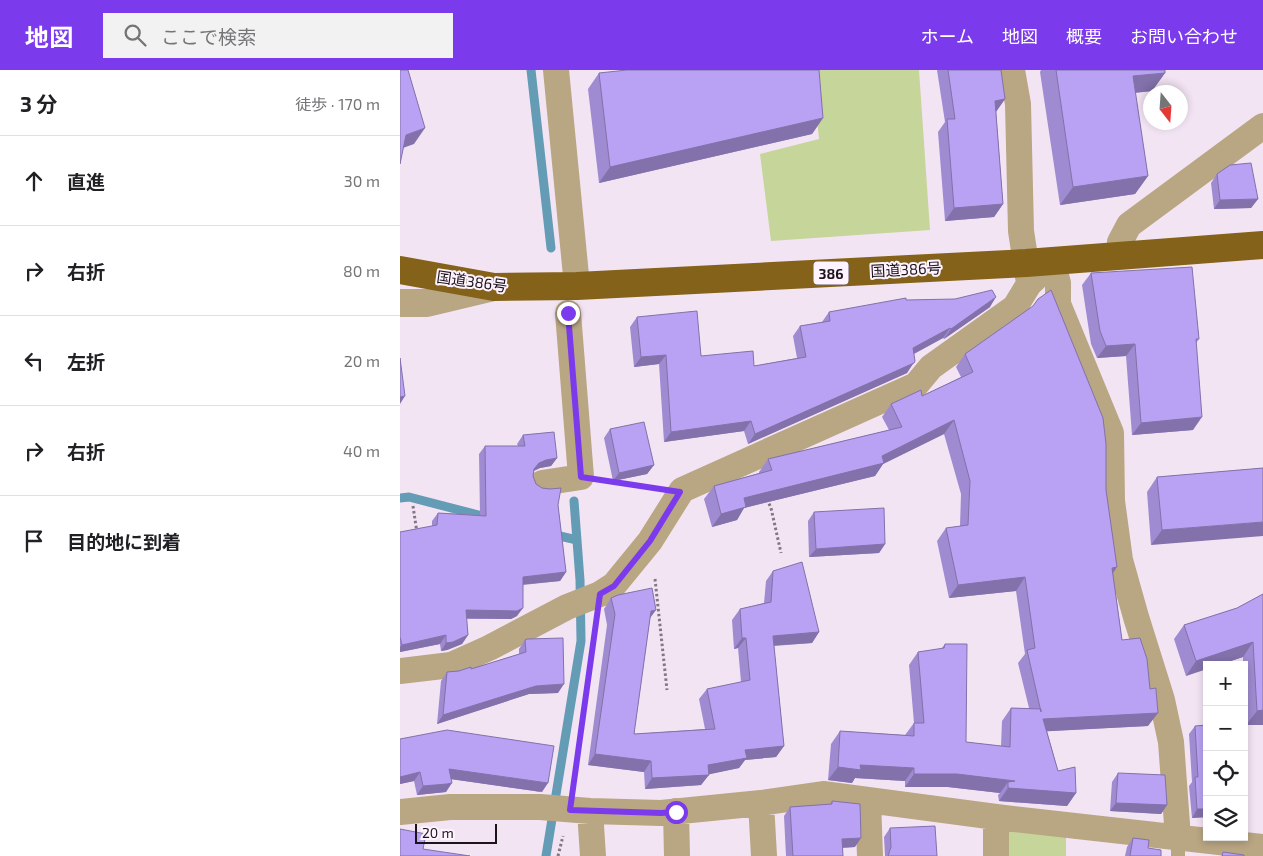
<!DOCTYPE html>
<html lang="ja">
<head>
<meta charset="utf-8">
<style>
  body { margin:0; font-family:"Exo 2","Noto Sans JP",sans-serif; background:#f2f2f2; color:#202124 }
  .controls { position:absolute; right:15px; bottom:15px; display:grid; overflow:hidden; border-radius:0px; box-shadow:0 2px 8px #0003 }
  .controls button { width:45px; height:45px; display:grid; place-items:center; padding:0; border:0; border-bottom:1px solid #e0e0e0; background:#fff; color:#202124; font:25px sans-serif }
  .compass { position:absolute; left:743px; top:15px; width:45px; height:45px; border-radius:50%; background:#fff; box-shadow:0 2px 8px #0003; rotate:163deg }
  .scale { position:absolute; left:15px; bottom:12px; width:82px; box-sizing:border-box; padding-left:5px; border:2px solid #1b151a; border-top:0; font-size:14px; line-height:18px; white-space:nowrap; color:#1b151a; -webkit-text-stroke:4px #fff3ff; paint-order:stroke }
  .stop { position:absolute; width:15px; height:15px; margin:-11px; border:4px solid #7c3aed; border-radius:50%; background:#fff }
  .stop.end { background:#7c3aed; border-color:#fff; box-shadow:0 1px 5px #0008 }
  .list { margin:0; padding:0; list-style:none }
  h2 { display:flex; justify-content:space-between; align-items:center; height:65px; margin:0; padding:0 20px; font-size:21px }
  h2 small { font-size:16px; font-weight:400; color:#757577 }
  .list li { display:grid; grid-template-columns:32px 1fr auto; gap:15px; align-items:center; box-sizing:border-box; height:90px; padding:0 20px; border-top:1px solid #e0e0e0 }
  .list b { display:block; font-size:19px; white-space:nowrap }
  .list em { font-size:16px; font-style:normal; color:#757577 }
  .icon { flex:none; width:28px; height:28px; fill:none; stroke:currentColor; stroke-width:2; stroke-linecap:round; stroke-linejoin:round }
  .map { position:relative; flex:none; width:863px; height:786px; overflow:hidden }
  header { display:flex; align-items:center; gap:30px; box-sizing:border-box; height:70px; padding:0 25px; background:#7c3aed; color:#fff }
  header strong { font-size:24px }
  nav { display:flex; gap:28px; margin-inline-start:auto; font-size:18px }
  .search { width:350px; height:45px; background:#f2f2f2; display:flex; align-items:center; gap:12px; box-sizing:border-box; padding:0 18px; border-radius:0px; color:#757577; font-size:19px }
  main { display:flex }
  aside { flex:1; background:#fff }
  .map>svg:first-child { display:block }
</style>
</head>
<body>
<header>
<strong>地図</strong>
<div class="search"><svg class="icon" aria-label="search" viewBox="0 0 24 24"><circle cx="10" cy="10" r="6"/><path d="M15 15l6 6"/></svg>ここで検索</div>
<nav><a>ホーム</a><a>地図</a><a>概要</a><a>お問い合わせ</a></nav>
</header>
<main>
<aside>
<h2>3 分<small>徒歩 · 170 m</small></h2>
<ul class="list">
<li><svg class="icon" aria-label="ahead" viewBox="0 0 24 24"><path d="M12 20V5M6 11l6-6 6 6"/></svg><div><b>直進</b></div><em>30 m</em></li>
<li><svg class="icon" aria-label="right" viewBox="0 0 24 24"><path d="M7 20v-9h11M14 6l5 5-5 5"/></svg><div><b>右折</b></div><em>80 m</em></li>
<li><svg class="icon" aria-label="left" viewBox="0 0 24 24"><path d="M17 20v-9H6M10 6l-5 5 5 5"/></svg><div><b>左折</b></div><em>20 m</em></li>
<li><svg class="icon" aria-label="right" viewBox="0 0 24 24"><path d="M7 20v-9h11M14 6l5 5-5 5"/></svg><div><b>右折</b></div><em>40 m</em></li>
<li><svg class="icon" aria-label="arrive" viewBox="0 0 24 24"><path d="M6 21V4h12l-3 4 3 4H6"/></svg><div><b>目的地に到着</b></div></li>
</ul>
</aside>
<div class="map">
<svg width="863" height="786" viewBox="0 0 863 786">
  <rect width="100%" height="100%" fill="#f3e4f3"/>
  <!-- green -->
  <path fill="#c6d59a" d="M 412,0 L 519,0 L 530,160 L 371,171 L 360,84 L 419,69 Z
    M 604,757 L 666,766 L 666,786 L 604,786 Z"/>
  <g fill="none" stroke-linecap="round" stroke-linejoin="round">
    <!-- stream -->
    <path stroke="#649bb5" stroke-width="9" d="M 131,0 L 151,178
      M 0,428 L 9,427 L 90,448
      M 151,464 L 177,470
      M 146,786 L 181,571 L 180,510 L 174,431"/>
    <!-- path -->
    <path stroke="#817780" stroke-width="3" stroke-dasharray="2.5 2.5" stroke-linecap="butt" d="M 207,411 L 253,418
      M 367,429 L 371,438 L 381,483
      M 13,436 L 17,463
      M 255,509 L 267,620
      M 174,714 L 195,554
      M 158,786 L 163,766"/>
    <!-- service -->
    <path stroke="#b9a683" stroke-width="14" d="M 778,768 L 778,786"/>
    <!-- minor -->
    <path stroke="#b9a683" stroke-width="26" d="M 156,0 L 177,216
      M 612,0 L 618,34 L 621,161 L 629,213
      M 719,186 L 720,172 L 729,155 L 863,56
      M 142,413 L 181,407 L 168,243
      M 0,601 L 51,595 L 89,578 L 167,537 L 200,524 L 214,515 L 250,471 L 282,420 L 516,315 L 531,297 L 615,237 L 629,214 L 652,192 L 658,213 L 658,234 L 711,363 L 712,431 L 720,490 L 736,547 L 762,630 L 771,672 L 778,768
      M 468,730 L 470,786
      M 361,733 L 364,786
      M 190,741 L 193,786
      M 276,741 L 277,786
      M 0,742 L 50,737 L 140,737 L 190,741 L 261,743 L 361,733 L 423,724 L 596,747 L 863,777
      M 596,747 L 596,786"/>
    <!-- tertiary -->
    <path stroke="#b9a683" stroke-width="28" d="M 0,233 L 27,233 L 94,217"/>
    <!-- trunk -->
    <path stroke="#846219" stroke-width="28" d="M 0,200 L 94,217 L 177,216 L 626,193 L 863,175"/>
  </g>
  <!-- wall -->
  <path fill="#9f8bd1" d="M 537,0 L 601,0 L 605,29 L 596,41 L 603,134 L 594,147 L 545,151 L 538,62 L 545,52 Z
    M 641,0 L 765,0 L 765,3 L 752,21 L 735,23 L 748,106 L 735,124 L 660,135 L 640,2 Z
    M 199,3 L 423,48 L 412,64 L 199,113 L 188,19 Z
    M 817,104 L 858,129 L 851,138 L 814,139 L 811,113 Z
    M 691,203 L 799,269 L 796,273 L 793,360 L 732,365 L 726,286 L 697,288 L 691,274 L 682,215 Z
    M 506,230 L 590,237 L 544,269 L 543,268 L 514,284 L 507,303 L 348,374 L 344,361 L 264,372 L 259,294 L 234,297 L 230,257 L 237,247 L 301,286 L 354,296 L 397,288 L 393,266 L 400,256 L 422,252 L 429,242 Z
    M 565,284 L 706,420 L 717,497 L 713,503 L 722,570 L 748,656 L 647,661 L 658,701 L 676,723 L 667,736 L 599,731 L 598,725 L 600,723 L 548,717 L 505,717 L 505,711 L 455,708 L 452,713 L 428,710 L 431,674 L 440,661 L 505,665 L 514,653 L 509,595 L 518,582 L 541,579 L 545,574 L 566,672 L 601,676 L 602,651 L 611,638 L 629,638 L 618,593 L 625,584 L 616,521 L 549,528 L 537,471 L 546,458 L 560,456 L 561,424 L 544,364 L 483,394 L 475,406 L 344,438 L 337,450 L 312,457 L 304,429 L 314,416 L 359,403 L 359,402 L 368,389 L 489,360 L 482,347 L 491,334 L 522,326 L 561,307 L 556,297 Z
    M 210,359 L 254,395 L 247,404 L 213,411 L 204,368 Z
    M 123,365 L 157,388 L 151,396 L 140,398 L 134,401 L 133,406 L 136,414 L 158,435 L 166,502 L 160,511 L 123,515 L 117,546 L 111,549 L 66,549 L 68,565 L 62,574 L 47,580 L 41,581 L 40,574 L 0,582 L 0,462 L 32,456 L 32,451 L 38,443 L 80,445 L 79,384 L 85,376 L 118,376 L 117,374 Z
    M 863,398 L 751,475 L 747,422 L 757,407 Z
    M 414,442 L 485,474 L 479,483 L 409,487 L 408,451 Z
    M 373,501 L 419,562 L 412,573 L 374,576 L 384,676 L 376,687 L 345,690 L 339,698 L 309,704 L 301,715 L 245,719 L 244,702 L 188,695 L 207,555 L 204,539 L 211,528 L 250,548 L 234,664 L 305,659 L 299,629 L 307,619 L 341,612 L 338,578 L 334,579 L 332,550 L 340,539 L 364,533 L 366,511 Z
    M 863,524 L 863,655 L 846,655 L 844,615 L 844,595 L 843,595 L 843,587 L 819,595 L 807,595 L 786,606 L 774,569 L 784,555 L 837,538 Z
    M 125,570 L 158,623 L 129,624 L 37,654 L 41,611 L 47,602 L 71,599 L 119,584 L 119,579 Z
    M 807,655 L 807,747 L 792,748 L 789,716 L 792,712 L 789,664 L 795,656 Z
    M 0,669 L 142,722 L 51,709 L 46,722 L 17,725 L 14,711 L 0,714 Z
    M 718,703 L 767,735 L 761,744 L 710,741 L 712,712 Z
    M 432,731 L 455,777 L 442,778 L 443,786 L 386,786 L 384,746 L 390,737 L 430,734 Z
    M 490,758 L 537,786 L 485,786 L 484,767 Z
    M 733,768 L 748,778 L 761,786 L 725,786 L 727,777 Z"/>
  <!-- shaded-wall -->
  <path fill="#8271aa" d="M 765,3 L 752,21 L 720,24 L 733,6 Z
    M 605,29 L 596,42 L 595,31 Z
    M 423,48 L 412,64 L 199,113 L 210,97 Z
    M 25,58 L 14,74 L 0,79 L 6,65 Z
    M 748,106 L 735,124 L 660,135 L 673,117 Z
    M 858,129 L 851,138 L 814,139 L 820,130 Z
    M 603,134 L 594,147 L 545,151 L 554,138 Z
    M 596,227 L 590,237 L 544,269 L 551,259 Z
    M 550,258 L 543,268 L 506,288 L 513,278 Z
    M 735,274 L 726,286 L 697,288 L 706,276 Z
    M 266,285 L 259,294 L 234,297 L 241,287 Z
    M 515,291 L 507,303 L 348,374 L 355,364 Z
    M 5,326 L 0,334 L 0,327 Z
    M 802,347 L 793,360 L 732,365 L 741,353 Z
    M 554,350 L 544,364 L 483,394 L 475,406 L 344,438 L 337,450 L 312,457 L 321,444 L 344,428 L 482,386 Z
    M 351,351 L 344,361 L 264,372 L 271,362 Z
    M 157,388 L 151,396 L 140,398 L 133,401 L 128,407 L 139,393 L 146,390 Z
    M 254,395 L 247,404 L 213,411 L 219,403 Z
    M 863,452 L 863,466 L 751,475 L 762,460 Z
    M 485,474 L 479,483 L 409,487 L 416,479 Z
    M 717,497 L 708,510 L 712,498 Z
    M 166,502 L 160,511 L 117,515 L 123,507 Z
    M 625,507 L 616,521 L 549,528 L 558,515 Z
    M 123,538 L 117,546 L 111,549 L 60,548 L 66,540 Z
    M 256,540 L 248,551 L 251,541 Z
    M 419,562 L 412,573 L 366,576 L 373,566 Z
    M 46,565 L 40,574 L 0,582 L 0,577 L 2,575 Z
    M 68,565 L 62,574 L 47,580 L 41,581 L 46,573 Z
    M 342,568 L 346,568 L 338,578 L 334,579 Z
    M 853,572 L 843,587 L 819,595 L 807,595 L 807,599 L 786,606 L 796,591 Z
    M 164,614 L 158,623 L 129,624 L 37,654 L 43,645 L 136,616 Z
    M 863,640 L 863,655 L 846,655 L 857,641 Z
    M 758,643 L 748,656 L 634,662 L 643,649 Z
    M 384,676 L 376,687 L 345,690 L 339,698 L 306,705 L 309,705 L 301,715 L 245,719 L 252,708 L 308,695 L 345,680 Z
    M 195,684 L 251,691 L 244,702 L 188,695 Z
    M 460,695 L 514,698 L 505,711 L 455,708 L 452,713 L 428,710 L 438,697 Z
    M 49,699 L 148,713 L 142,722 L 43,708 Z
    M 20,702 L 14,711 L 0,714 L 0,707 Z
    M 514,704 L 557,704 L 615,711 L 676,723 L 667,736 L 599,731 L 608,718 L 608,712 L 600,723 L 548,717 L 505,717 Z
    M 52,713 L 46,722 L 17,725 L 23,716 Z
    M 716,733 L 767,735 L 761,744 L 710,741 Z
    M 797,739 L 807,739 L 807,747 L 792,748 Z
    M 461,768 L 455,777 L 436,778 L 442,769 Z"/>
  <!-- building -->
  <path fill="#b9a2f3" stroke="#8271aa" d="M 0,0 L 8,0 L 25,58 L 6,65 L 0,94 Z
    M 227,0 L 419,0 L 423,48 L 210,97 L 199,3 Z
    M 548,0 L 601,0 L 605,29 L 595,31 L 603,134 L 554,138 L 547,49 L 555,49 Z
    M 656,0 L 765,0 L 765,3 L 733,6 L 748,106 L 673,117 Z
    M 851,93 L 858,129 L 820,130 L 817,104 L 830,95 Z
    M 792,197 L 799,269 L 796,269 L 802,347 L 741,353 L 735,274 L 706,276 L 700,261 L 691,203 Z
    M 592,220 L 596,227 L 551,259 L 550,258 L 513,278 L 515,291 L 514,293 L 355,364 L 351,351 L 271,362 L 266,285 L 241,287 L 237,247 L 297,241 L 301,286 L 353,281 L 354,296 L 406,287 L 400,256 L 430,251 L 429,242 L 506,228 L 506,230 L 555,229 Z
    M 651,220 L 703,348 L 706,374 L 706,420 L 717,497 L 712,498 L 722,570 L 740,568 L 747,589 L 750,619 L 756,618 L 756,620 L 758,643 L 643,649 L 658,701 L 675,697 L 676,723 L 608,718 L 608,712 L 615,711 L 557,704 L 514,704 L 514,698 L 460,695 L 461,700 L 438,697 L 440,661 L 514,666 L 514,653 L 524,653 L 518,582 L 544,578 L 545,574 L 567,574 L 566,672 L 610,677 L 611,638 L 641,639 L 641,642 L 627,580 L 635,578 L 625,507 L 558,515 L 546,458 L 568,455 L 570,411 L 554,350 L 482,386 L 484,393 L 344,428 L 346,437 L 321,444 L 314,416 L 372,400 L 368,389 L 502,357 L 491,334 L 521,320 L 522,326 L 573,302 L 565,284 L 633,236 L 638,229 Z
    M 0,288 L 5,326 L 0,327 Z
    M 244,352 L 254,395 L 219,403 L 210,359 Z
    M 154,362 L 157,388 L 146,390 L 139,393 L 134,399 L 133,406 L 136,414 L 142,418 L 150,419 L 161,418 L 158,435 L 166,502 L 123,507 L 123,538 L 117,541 L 66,540 L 68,565 L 53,572 L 46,573 L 46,565 L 2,575 L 0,567 L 0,462 L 37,455 L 38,443 L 86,446 L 85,376 L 125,376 L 123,365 Z
    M 863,398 L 863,452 L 762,460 L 757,407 Z
    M 484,438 L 485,474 L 416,479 L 414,442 Z
    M 402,492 L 419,562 L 373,566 L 384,676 L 345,680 L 347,688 L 308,695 L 309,705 L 252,708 L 251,691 L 195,684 L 215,544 L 211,528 L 218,525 L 252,518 L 256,540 L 251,541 L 234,664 L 315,659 L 307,619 L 350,610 L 346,568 L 342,568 L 340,539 L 371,532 L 373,501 Z
    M 863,524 L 863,640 L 857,641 L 853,572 L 796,591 L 784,555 L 837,538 Z
    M 163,568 L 164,614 L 136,616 L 43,645 L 47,602 L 59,601 L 71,597 L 71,599 L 126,582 L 125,570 L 127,569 Z
    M 807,655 L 807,739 L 797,739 L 795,707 L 798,707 L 795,656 Z
    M 47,660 L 154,676 L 148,713 L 49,699 L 52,713 L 47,714 L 23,716 L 20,702 L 0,707 L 0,669 Z
    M 718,703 L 765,705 L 767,735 L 716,733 Z
    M 844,709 L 846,709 L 844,728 Z
    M 432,731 L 460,734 L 461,768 L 442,769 L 443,786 L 393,786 L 390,737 L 432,734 Z
    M 535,756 L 537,786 L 488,786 L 491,777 L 490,758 Z
    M 0,759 L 26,764 L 23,779 L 70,786 L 0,786 Z
    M 733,768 L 749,770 L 748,778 L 761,780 L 761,786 L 730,786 Z
    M 823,782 L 844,785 L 844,786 L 822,786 Z"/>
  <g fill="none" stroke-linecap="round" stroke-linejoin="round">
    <!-- route -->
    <path stroke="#7c3aed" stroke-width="6" d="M 168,243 L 181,407 L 280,422 L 250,471 L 214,516 L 200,524 L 170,740 L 261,743 L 276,742"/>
  </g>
  <g text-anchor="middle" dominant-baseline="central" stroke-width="4" stroke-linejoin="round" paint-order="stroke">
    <!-- shield labels -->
    <rect fill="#fff3ff" stroke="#5f585f" stroke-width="1" x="413.5" y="191.5" width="35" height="23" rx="4"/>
    <g font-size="14" font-weight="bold" fill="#1b151a">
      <text x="431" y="203">386</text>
    </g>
    <!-- street labels -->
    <g font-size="15" fill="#1b151a" stroke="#fff3ff">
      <text transform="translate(506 199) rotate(-3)">国道386号</text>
      <text transform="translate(72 211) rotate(8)">国道386号</text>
    </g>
  </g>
</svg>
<div class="controls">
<button>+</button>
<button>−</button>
<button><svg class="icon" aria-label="locate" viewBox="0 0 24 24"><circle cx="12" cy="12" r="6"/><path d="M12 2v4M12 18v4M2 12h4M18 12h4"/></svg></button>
<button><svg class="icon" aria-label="layers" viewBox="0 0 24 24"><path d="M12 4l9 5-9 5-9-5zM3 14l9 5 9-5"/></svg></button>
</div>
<svg class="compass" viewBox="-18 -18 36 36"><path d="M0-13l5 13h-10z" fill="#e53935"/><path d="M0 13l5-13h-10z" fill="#757577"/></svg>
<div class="scale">20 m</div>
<div class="stop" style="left:276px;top:742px"></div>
<div class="stop end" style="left:168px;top:243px"></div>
</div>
</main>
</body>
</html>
